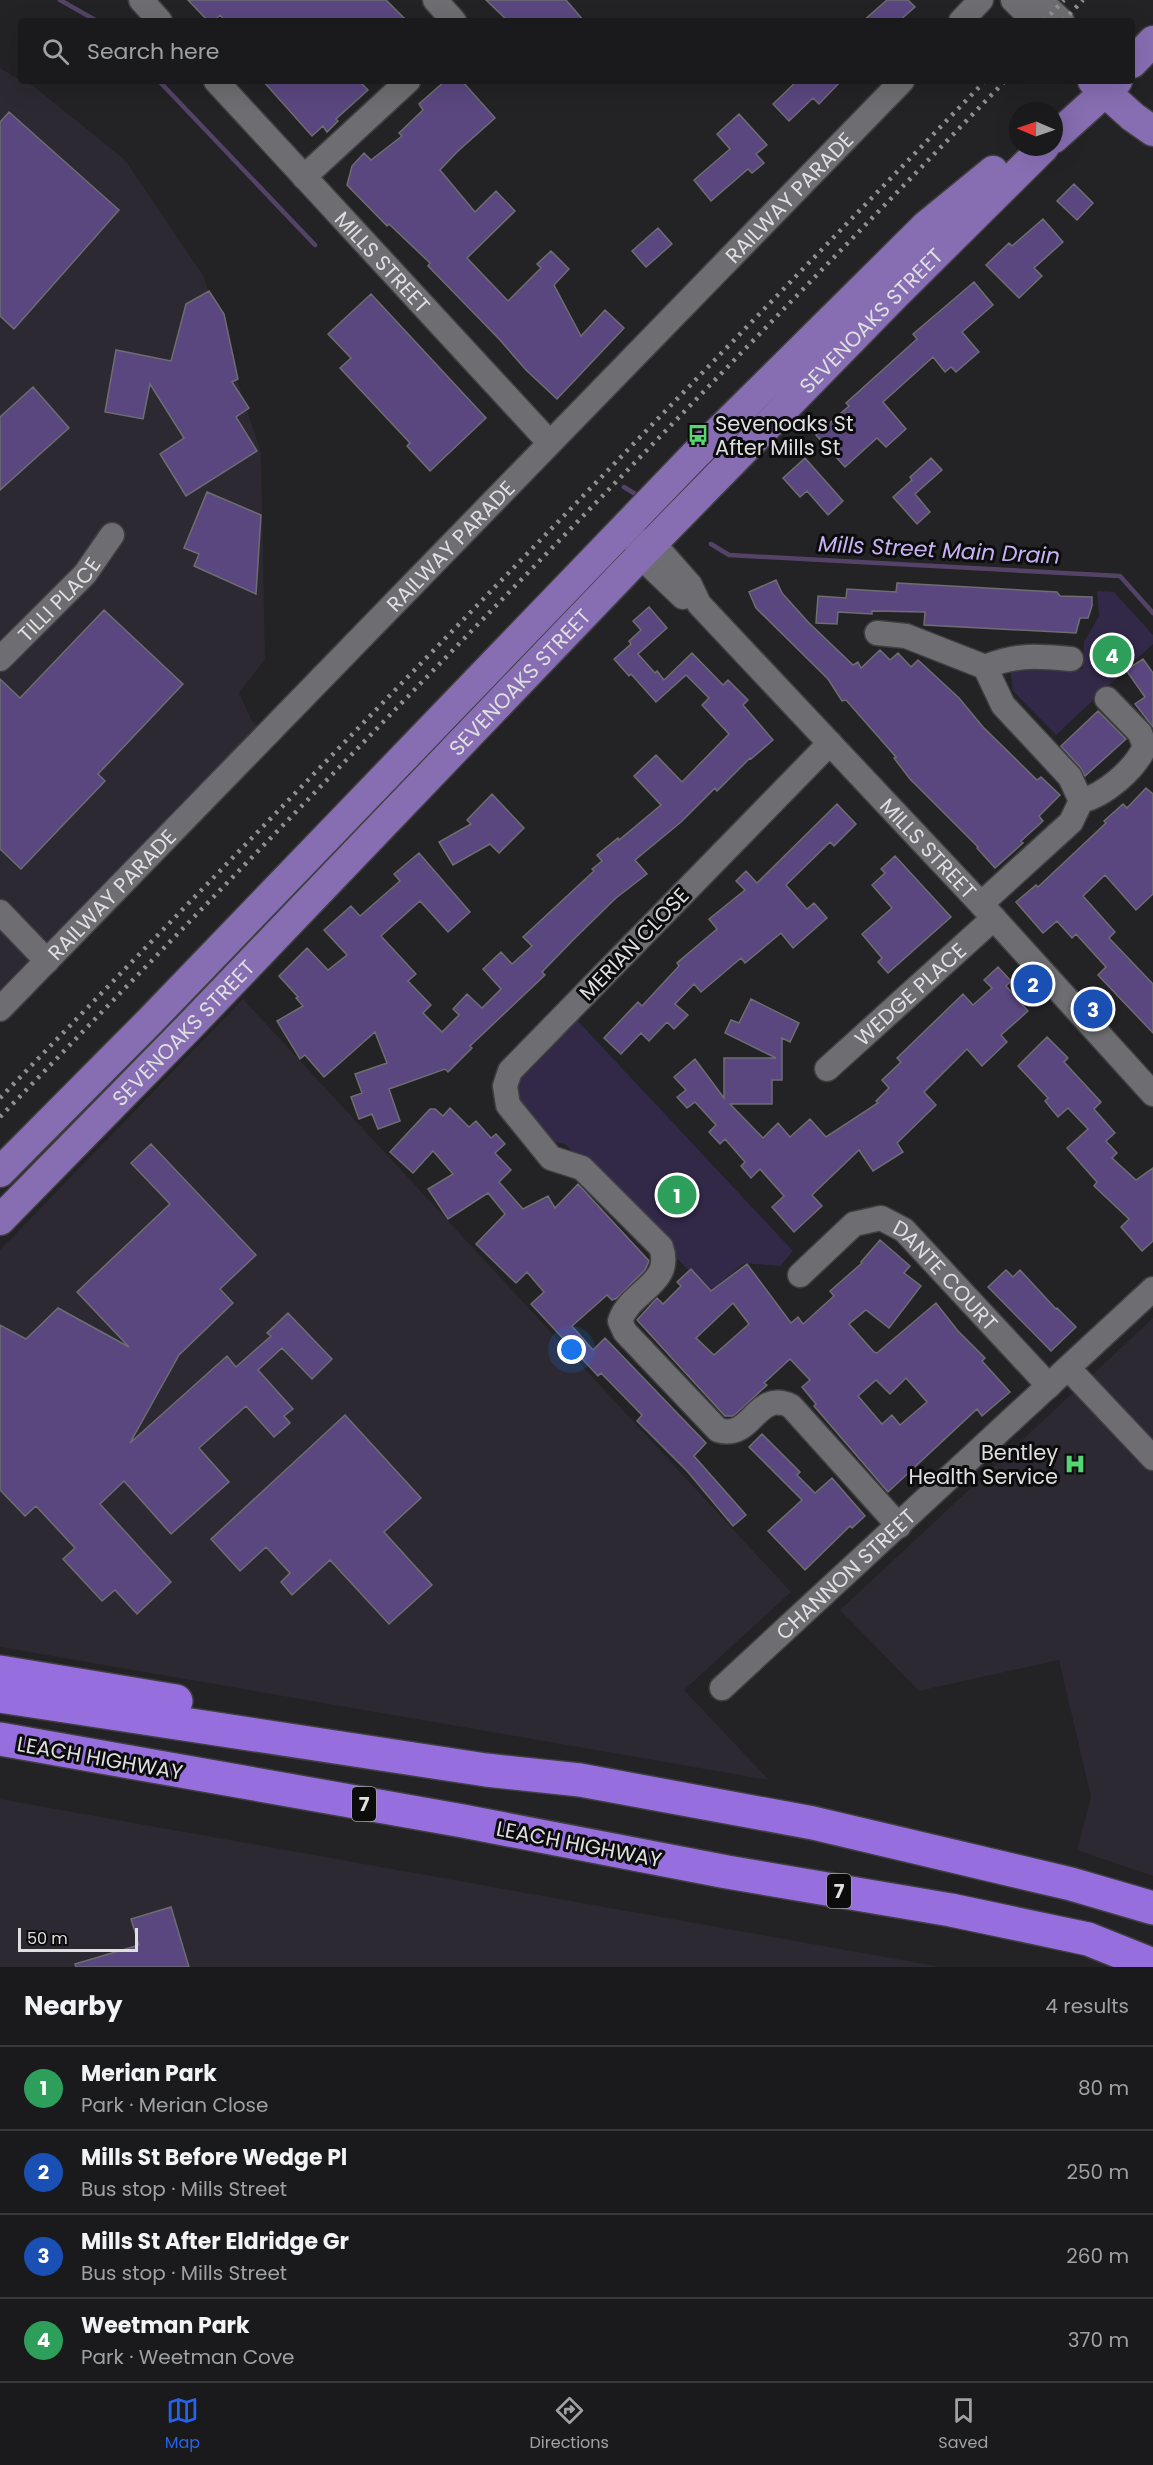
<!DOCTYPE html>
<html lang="en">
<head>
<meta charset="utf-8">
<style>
  body { margin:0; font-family:Poppins,sans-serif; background:#232325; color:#f1f3f6 }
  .compass { position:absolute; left:1009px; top:102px; width:54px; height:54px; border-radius:50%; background:#1a1a1c; box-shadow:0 6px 24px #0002; rotate:272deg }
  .scale { position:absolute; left:18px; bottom:15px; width:120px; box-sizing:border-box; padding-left:6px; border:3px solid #dfdee0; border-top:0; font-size:16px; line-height:21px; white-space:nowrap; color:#dfdee0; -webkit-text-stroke:4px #0c0c0d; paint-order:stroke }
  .you { position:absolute; left:572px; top:1350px; width:21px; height:21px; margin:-15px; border:4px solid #fff; border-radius:50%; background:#1a73e8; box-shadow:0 0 0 9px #1a73e833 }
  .badge { display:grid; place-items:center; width:39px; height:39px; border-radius:50%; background:#2563eb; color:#fff; font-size:20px; font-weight:700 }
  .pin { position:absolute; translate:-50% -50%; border:3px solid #fff; box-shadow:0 2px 6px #0006 }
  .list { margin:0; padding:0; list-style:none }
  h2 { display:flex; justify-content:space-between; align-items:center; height:78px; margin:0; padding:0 24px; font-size:26px }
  h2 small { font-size:20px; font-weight:400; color:#9fa1a3 }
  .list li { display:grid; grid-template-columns:39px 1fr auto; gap:18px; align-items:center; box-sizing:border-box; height:84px; padding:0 24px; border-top:2px solid #38383b }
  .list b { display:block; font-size:22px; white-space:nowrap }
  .list p { margin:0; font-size:20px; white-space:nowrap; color:#9fa1a3 }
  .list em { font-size:20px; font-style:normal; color:#9fa1a3 }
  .icon { flex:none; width:33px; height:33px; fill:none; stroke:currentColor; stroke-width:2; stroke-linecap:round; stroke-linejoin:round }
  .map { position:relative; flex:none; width:1153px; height:1967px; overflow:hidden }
  .search { position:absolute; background:#1a1a1c; box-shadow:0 6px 24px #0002; left:18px; right:18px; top:18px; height:66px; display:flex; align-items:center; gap:15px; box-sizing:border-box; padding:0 21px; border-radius:6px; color:#9fa1a3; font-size:22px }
  .sheet { height:414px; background:#1a1a1c }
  nav { display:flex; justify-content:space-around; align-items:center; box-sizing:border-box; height:84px; border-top:2px solid #38383b; background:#1a1a1c; font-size:16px; color:#9fa1a3 }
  nav a { display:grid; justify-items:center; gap:3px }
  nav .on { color:#2563eb }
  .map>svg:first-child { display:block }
</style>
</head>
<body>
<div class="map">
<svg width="1153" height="1967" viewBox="0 0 1153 1967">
  <rect width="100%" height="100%" fill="#232225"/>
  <!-- built -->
  <path fill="#2c2932" d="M 0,68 L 21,81 L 32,85 L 124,159 L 203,275 L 261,453 L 265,659 L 239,693 L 251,719 L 271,743 L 0,1023 Z
    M 243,999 L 791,1592 L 684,1690 L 769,1780 L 0,1647 L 0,1250 Z
    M 1153,1318 L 1153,1876 L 1077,1850 L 1091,1797 L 1059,1660 L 919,1691 L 840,1610 Z
    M 0,1799 L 936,1966 L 937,1967 L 0,1967 Z"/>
  <!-- green -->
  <path fill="#322848" d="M 1097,591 L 1114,592 L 1153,635 L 1153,644 L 1056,735 L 1013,691 L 1010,667 L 1083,669 L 1084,642 L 1099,616 Z
    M 575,1018 L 793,1251 L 780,1266 L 744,1263 L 710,1292 L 565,1144 L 549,1141 L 514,1102 L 517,1076 Z"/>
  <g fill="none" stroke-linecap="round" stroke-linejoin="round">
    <!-- stream -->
    <path stroke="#544367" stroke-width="4.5" d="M 60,0 L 97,21
      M 159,81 L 315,245
      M 624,487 L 640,497
      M 711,544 L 729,555 L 1120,576 L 1153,613"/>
  </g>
  <!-- building -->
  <path fill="#5a477f" stroke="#6e6d71" stroke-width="1.5" fill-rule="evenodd" d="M 188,0 L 386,0 L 407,21 L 225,21 L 220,15 L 214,21 L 208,21 Z
    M 486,0 L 566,0 L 584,21 L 508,21 Z
    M 887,0 L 908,0 L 915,7 L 899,21 L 863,21 Z
    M 263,81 L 359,81 L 368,90 L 336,119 L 338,121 L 327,132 L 323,126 L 312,136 Z
    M 445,81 L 462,81 L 495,118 L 457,152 L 440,170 L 475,212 L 496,191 L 515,211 L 467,258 L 508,301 L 541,268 L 537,264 L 551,251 L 569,269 L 554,285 L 581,336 L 605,310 L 624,328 L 557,399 L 526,370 L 500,340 L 428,266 L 430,263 L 389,224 L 387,226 L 347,185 L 352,166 L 364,153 L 371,160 L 402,136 L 399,133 L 423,110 L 419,104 Z
    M 797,81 L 841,81 L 819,104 L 813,98 L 789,121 L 773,104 Z
    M 9,112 L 119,210 L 14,329 L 0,316 L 0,122 Z
    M 739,114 L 767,145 L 756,154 L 764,163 L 752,173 L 748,169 L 711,201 L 694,180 L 730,149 L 717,134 Z
    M 1074,184 L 1093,203 L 1077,220 L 1057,201 Z
    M 1043,219 L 1063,242 L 1034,268 L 1042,276 L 1019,298 L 986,265 L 1009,243 L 1012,246 Z
    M 658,228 L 672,244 L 646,267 L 632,251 Z
    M 974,282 L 993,305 L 962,332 L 979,352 L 956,372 L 951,367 L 945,372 L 933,357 L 883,402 L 906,429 L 886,447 L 877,438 L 845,467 L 816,435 L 849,406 L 846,403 L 917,339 L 913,334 Z
    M 209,291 L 224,314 L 238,379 L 232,382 L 249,408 L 236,417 L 257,451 L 186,496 L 160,454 L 184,438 L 150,384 L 143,419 L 105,412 L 116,350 L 171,361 L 186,304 Z
    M 371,294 L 486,418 L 430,471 L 407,446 L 410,443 L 340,368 L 351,358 L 328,334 Z
    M 33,387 L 69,428 L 0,490 L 0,417 Z
    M 805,458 L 843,501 L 828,515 L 807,491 L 800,497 L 783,478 Z
    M 931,458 L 942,470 L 915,494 L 930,512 L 917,524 L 893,497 L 912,480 L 910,477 Z
    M 207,492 L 261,515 L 256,594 L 194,566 L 199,554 L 184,548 Z
    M 776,580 L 782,593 L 809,623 L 853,665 L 858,662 L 861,668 L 880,650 L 890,660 L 898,653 L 911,667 L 918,660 L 959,698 L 983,727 L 1037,780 L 1041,777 L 1060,795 L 1039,816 L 1043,821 L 1021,841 L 1023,843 L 995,868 L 977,848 L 978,847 L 910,779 L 894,758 L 896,757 L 846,700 L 842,701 L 828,679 L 756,608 L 749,592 Z
    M 897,583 L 1057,592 L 1060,596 L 1092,597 L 1092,606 L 1088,618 L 1080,618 L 1076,633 L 924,625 L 925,612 L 872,611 L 872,614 L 838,612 L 837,624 L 816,623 L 818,596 L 846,598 L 847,589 L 896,592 Z
    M 649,607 L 667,628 L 638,654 L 655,673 L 657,671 L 664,680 L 692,653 L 723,685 L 728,680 L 748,700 L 743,705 L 773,740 L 751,759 L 750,758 L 717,791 L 715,788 L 681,822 L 635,860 L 647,874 L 616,898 L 575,938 L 542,972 L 545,975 L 470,1046 L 472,1048 L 448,1072 L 445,1069 L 389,1089 L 400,1121 L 378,1129 L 372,1114 L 359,1119 L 351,1097 L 362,1093 L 355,1074 L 387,1063 L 375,1032 L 324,1077 L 305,1055 L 300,1059 L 277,1021 L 303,1006 L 296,998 L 298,997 L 279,976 L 307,948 L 328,970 L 347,955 L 324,930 L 351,906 L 360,916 L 400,881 L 394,874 L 419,853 L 470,912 L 448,932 L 420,901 L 381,936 L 416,974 L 408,981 L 431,1005 L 423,1013 L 442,1032 L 459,1015 L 453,1009 L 467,994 L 482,1008 L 501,989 L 483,969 L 501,952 L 512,964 L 532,946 L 523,937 L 594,871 L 592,869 L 602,861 L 597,855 L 618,838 L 619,840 L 661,805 L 634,776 L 656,755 L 682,782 L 729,734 L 702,705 L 709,698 L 686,675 L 656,702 L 631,674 L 629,676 L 614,659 L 631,644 L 629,641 L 641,630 L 633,621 Z
    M 104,610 L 183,684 L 98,774 L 105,781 L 21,869 L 0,849 L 0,679 L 20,698 Z
    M 1143,659 L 1153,673 L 1153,727 L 1135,704 L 1145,697 L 1126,670 Z
    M 1098,711 L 1126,739 L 1085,776 L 1080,767 L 1061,746 Z
    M 1146,788 L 1153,794 L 1153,894 L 1136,910 L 1105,875 L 1083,896 L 1115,932 L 1109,938 L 1153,984 L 1153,1033 L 1098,975 L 1106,967 L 1076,934 L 1072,938 L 1057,921 L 1043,933 L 1016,902 L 1036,885 L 1038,887 L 1106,823 L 1104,821 L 1123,804 L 1127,808 Z
    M 492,794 L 524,828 L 499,853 L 490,844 L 453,865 L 439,842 L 471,824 L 467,820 Z
    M 837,804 L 856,824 L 834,846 L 830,842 L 786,885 L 807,909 L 814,903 L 827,918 L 793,948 L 781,933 L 745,963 L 741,958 L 701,992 L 694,984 L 675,1004 L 688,1015 L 674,1029 L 667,1022 L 649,1041 L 641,1033 L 621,1054 L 604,1038 L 638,1002 L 642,1006 L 679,966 L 677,963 L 717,929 L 709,919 L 745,890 L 736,881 L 746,871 L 757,883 Z
    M 895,856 L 951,917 L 888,973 L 878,962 L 882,958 L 862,934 L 892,908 L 872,885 L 885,873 L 881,869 Z
    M 998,967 L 1011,981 L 1006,986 L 1028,1011 L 1001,1035 L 1007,1042 L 982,1066 L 967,1049 L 924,1092 L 936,1105 L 897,1143 L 903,1152 L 873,1171 L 859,1150 L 812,1195 L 822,1206 L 794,1232 L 772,1207 L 784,1196 L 760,1169 L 751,1178 L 741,1166 L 745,1162 L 725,1139 L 720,1144 L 709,1132 L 716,1125 L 695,1102 L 687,1108 L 677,1097 L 686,1090 L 674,1077 L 695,1059 L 724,1098 L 724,1058 L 776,1058 L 725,1033 L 731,1020 L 739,1023 L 751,999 L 799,1023 L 790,1042 L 782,1038 L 782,1080 L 772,1080 L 772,1104 L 730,1104 L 763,1138 L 778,1123 L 790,1137 L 810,1119 L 826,1137 L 878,1103 L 876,1101 L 889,1088 L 882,1080 L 901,1062 L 897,1058 L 963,994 L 973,1005 L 992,988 L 984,980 Z
    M 1047,1037 L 1068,1058 L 1064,1062 L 1101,1102 L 1094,1109 L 1115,1133 L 1106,1141 L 1117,1153 L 1112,1158 L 1136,1180 L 1153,1168 L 1153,1241 L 1142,1251 L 1121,1227 L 1129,1219 L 1094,1186 L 1097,1182 L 1067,1148 L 1088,1129 L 1068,1108 L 1058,1117 L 1045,1101 L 1048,1098 L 1018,1066 Z
    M 450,1108 L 469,1127 L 476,1121 L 491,1138 L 496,1134 L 505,1144 L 495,1153 L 511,1170 L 499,1182 L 523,1209 L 548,1196 L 555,1208 L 578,1184 L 649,1261 L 645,1270 L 617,1298 L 612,1300 L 607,1295 L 572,1326 L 593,1350 L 605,1338 L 706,1443 L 694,1456 L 746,1515 L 733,1526 L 687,1471 L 637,1421 L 642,1415 L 601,1373 L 598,1376 L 531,1304 L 544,1292 L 527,1272 L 516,1283 L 476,1244 L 505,1214 L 488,1193 L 448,1219 L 428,1189 L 453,1174 L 433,1151 L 413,1173 L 390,1152 L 430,1109 L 435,1109 L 443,1116 Z
    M 151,1144 L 256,1255 L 220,1289 L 233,1303 L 179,1355 L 130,1443 L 227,1356 L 236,1367 L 271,1336 L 267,1333 L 288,1313 L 332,1359 L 312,1379 L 282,1348 L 258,1370 L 293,1409 L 284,1416 L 290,1423 L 274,1437 L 246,1406 L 199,1448 L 229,1482 L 171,1534 L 124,1481 L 100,1504 L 171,1582 L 137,1614 L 115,1590 L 102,1601 L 63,1559 L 75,1548 L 36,1506 L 25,1516 L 0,1490 L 0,1325 L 26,1339 L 58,1308 L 129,1347 L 77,1292 L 170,1204 L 131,1163 Z
    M 880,1240 L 910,1266 L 904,1273 L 921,1286 L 889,1328 L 866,1310 L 849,1324 L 874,1352 L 877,1353 L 936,1303 L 958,1331 L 985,1358 L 982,1361 L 1010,1392 L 982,1416 L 977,1409 L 888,1492 L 814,1406 L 816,1404 L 802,1387 L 810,1380 L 790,1359 L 764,1383 L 767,1385 L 738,1412 L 733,1416 L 725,1416 L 637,1320 L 657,1298 L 663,1304 L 681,1286 L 677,1282 L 691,1269 L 711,1291 L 747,1264 L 791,1323 L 798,1317 L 803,1324 L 834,1296 L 830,1291 L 862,1263 L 861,1262 ZM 733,1303 L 749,1324 L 714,1355 L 696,1338 ZM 906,1378 L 927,1402 L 900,1425 L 892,1415 L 882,1424 L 858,1396 L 876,1380 L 890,1394 Z
    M 1006,1270 L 1013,1277 L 1020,1270 L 1056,1309 L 1057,1308 L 1076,1327 L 1051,1351 L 988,1287 Z
    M 345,1415 L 421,1498 L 384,1532 L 432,1585 L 389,1624 L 330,1560 L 292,1595 L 281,1582 L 290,1573 L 266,1547 L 240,1571 L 211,1539 Z
    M 762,1434 L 800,1472 L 797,1475 L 815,1493 L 832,1478 L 865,1516 L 852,1528 L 850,1526 L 805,1570 L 768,1531 L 802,1500 L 749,1447 Z
    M 171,1907 L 189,1967 L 76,1967 L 75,1964 L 139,1945 L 131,1919 Z"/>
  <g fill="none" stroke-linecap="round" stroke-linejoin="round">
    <defs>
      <g id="minor">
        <path d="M 141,0 L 160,21"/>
        <path d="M 435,0 L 454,21"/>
        <path d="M 1013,0 L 1034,21"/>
        <path d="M 1040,0 L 1062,21"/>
        <path d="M 961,21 L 981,0"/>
        <path id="s1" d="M 216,81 L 549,442"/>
        <path d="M 304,177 L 408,81"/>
        <path d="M 639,540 L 640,556 L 683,597"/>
        <path id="s2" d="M 636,543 L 653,543 L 690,585 L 699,604 L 981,904 L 1153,1094"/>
        <path d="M 877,633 L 906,636 L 985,667 C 1017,654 1038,656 1071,659"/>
        <path id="s3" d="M 0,659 L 85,574 L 112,535"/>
        <path d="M 830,743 L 510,1071 L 505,1086 L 508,1105 L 551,1158 L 582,1168 L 661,1247 C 674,1284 630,1290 620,1321 L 625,1332 L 718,1430 C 753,1441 755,1389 791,1406 L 899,1526"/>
        <path d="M 1081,801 C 1105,795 1134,770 1145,747 L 1140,733 L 1107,699"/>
        <path d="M 981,904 L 1071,822 L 1081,801 L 1070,777 L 1003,705 L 985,667"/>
        <path d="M 0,912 L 47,961"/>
        <path id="s4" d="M 0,1009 L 902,81"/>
        <path id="s5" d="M 827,1069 L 994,918"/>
        <path id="s6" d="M 800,1275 L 854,1224 L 881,1218 L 904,1230 L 1049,1386"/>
        <path d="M 1069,1369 L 1153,1458"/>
        <path id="s7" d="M 722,1688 L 1153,1289"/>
      </g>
      <g id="major">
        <path d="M 1132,63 L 1153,41"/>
        <path d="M 1093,81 L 1133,117 L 1153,131"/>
        <path d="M 1054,138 L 1117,81"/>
        <path d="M 0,1172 L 150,1021 L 695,455 L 927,225 L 993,171"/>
        <path id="s8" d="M 0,1220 L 188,1028 L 640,556 L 895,295 L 1044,147"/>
      </g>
      <path id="highway" d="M 0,1672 L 176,1701
        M 0,1696 L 486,1770 L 580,1780 L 813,1823 L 1071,1884 L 1153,1908
        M 0,1739 L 463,1821 L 727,1872 L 951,1910 L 1088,1939 L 1153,1965"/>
    </defs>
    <!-- minor casing -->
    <use href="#minor" stroke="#3f3e40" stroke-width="27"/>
    <!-- major casing -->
    <use href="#major" stroke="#3f3e40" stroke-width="33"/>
    <!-- highway casing -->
    <use href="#highway" stroke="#3f3e40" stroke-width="36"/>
    <!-- minor -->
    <use href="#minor" stroke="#6e6d71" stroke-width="24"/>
    <!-- major -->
    <use href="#major" stroke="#876eb2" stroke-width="30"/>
    <!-- highway -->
    <use href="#highway" stroke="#976ede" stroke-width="33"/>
    <!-- rail -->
    <path stroke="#908f92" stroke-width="4.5" stroke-dasharray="3 6" stroke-linecap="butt" d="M 1044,21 L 1064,0
      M 1063,21 L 1083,0
      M 0,1098 L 985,81
      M 0,1117 L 1005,81"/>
  </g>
  <!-- icons -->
  <defs>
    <symbol id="bus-bare" viewBox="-9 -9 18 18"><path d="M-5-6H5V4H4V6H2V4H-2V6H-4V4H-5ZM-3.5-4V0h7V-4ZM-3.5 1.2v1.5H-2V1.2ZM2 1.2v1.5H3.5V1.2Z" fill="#54d672" stroke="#0c0c0d" stroke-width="2.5" paint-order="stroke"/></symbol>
    <symbol id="hospital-bare" viewBox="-9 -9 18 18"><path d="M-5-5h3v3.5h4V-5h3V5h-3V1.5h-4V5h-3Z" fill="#54d672" stroke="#0c0c0d" stroke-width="2.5" paint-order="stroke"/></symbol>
  </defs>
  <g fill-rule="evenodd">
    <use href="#bus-bare" x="683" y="420" width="30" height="30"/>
    <use href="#hospital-bare" x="1060" y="1449" width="30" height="30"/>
  </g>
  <g text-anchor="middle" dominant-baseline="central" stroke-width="6" stroke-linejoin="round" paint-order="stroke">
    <!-- shield labels -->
    <g fill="#0c0c0d" stroke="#a09fa1" stroke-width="1.5">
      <rect x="352" y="1787" width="24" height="34" rx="4.5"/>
      <rect x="827" y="1874" width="24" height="34" rx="4.5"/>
    </g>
    <g font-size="20" font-weight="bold" fill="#dfdee0">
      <text x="364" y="1804">7</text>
      <text x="839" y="1891">7</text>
    </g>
    <!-- street labels -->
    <g font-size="21" fill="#dfdee0" stroke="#0c0c0d">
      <text stroke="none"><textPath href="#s4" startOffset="1132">RAILWAY PARADE</textPath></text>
      <text stroke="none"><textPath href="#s1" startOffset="246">MILLS STREET</textPath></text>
      <text stroke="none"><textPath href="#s8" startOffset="1252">SEVENOAKS STREET</textPath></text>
      <text stroke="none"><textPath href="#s4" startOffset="646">RAILWAY PARADE</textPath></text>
      <text stroke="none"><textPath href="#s3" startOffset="84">TILLI PLACE</textPath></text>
      <text stroke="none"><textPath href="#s8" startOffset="748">SEVENOAKS STREET</textPath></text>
      <text stroke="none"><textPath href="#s2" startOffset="429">MILLS STREET</textPath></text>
      <text stroke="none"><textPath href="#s4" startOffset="160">RAILWAY PARADE</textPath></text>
      <text transform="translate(634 944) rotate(-46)">MERIAN CLOSE</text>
      <text stroke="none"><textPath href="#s5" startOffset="112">WEDGE PLACE</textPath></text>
      <text stroke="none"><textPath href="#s8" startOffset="262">SEVENOAKS STREET</textPath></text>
      <text stroke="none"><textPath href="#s6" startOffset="189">DANTE COURT</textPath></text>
      <text stroke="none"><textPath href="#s7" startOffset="168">CHANNON STREET</textPath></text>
      <text transform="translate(100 1758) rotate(10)">LEACH HIGHWAY</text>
      <text transform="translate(579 1844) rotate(11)">LEACH HIGHWAY</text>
    </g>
    <!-- poi labels -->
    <g font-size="21" fill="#dfdee0" stroke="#0c0c0d" text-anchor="start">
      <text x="715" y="423">Sevenoaks St<tspan x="715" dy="24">After Mills St</tspan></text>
      <text x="1058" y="1452" text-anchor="end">Bentley<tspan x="1058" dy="24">Health Service</tspan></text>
    </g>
    <!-- water labels -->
    <g font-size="22" font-style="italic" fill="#c7b2f6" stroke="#0c0c0d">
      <text transform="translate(939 550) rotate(3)">Mills Street Main Drain</text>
    </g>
  </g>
</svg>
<svg class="compass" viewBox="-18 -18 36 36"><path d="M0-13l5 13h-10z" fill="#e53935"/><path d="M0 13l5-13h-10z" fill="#9fa1a3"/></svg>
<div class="scale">50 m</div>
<div class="you"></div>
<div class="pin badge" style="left:677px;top:1195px;background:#2e9e5b">1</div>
<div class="pin badge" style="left:1033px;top:984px;background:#1a4fb4">2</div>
<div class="pin badge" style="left:1093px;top:1009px;background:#1a4fb4">3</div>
<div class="pin badge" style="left:1112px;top:655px;background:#2e9e5b">4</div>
<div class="search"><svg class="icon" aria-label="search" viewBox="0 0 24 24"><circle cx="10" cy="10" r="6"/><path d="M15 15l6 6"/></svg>Search here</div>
</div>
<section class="sheet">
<h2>Nearby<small>4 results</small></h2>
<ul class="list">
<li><span class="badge" style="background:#2e9e5b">1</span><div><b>Merian Park</b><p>Park · Merian Close</p></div><em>80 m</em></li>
<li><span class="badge" style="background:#1a4fb4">2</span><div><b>Mills St Before Wedge Pl</b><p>Bus stop · Mills Street</p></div><em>250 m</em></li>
<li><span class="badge" style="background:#1a4fb4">3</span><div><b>Mills St After Eldridge Gr</b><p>Bus stop · Mills Street</p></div><em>260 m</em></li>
<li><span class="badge" style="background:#2e9e5b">4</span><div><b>Weetman Park</b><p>Park · Weetman Cove</p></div><em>370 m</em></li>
</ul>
</section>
<nav>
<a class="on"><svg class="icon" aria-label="map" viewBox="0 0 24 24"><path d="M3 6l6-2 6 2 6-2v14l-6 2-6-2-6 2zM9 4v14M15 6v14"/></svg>Map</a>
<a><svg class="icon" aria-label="directions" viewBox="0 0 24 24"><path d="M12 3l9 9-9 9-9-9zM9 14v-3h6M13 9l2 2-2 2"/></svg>Directions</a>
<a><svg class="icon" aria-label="saved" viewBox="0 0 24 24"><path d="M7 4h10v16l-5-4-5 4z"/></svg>Saved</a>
</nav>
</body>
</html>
